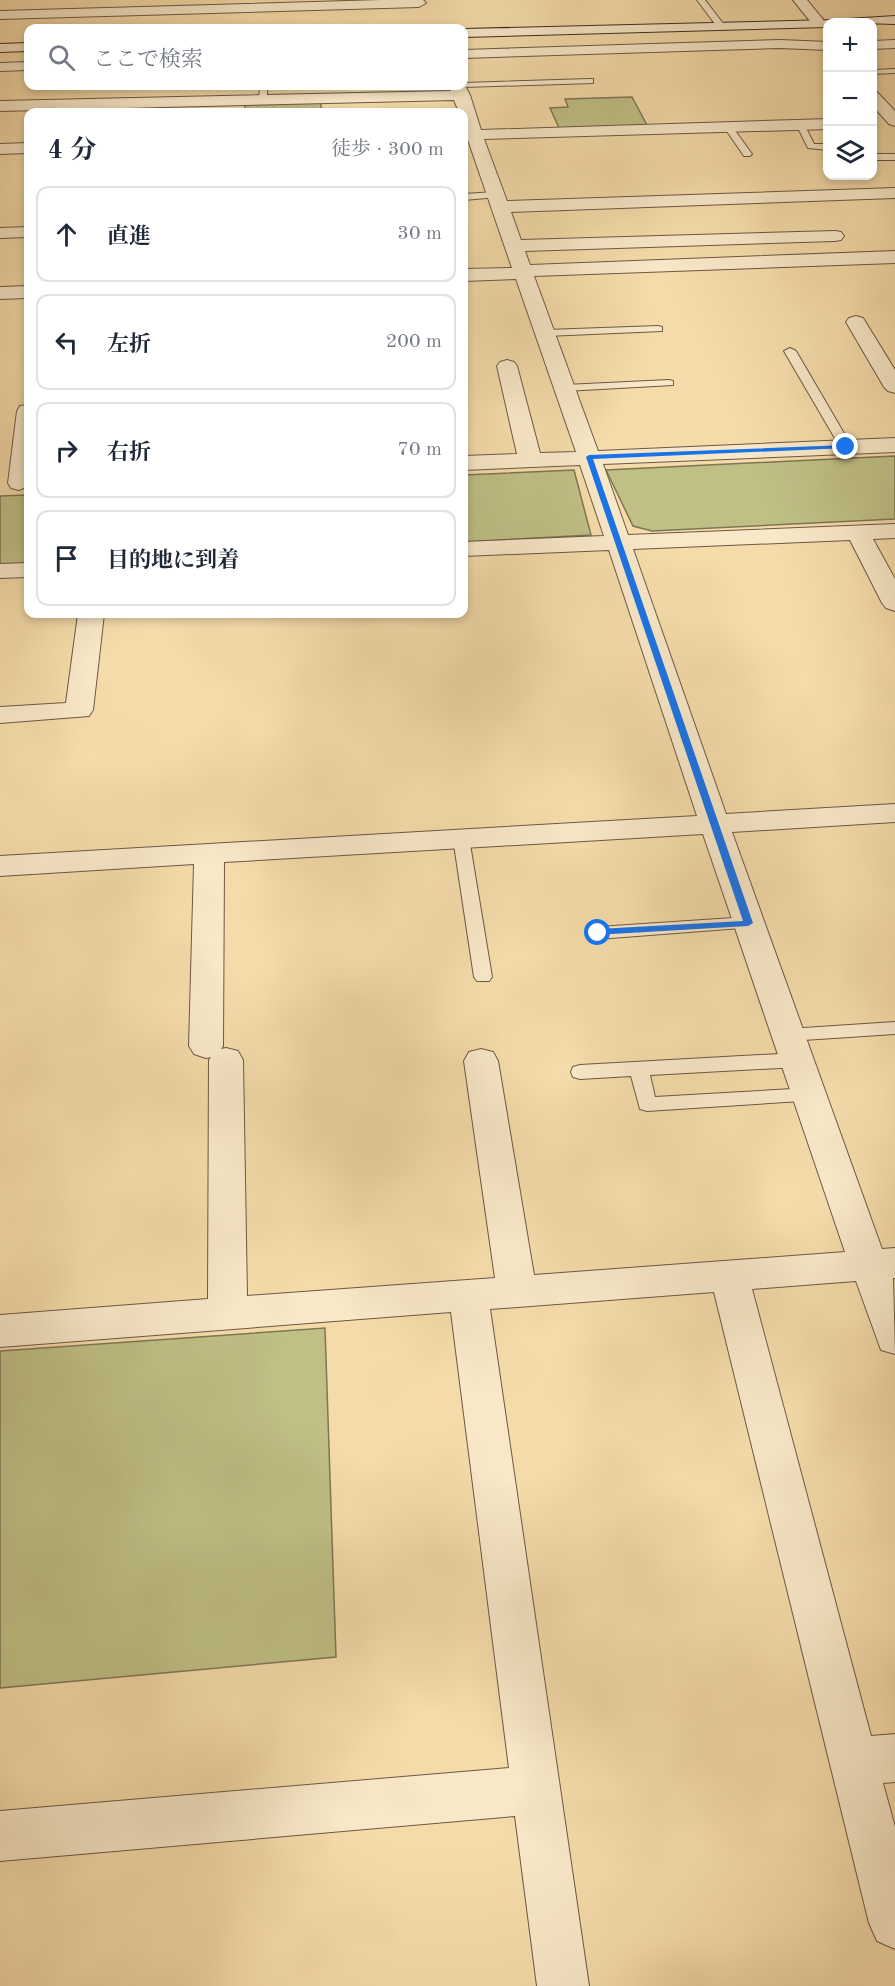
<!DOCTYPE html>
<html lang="ja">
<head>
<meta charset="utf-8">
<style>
  body { margin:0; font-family:"Old Standard TT","Noto Serif JP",serif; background:#f2f2f3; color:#1f2937 }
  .controls { position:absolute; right:18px; top:18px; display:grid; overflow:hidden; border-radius:12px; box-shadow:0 3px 9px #0003 }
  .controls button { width:54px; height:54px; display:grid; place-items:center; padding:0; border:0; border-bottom:2px solid #e0e1e3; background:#fff; color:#1f2937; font:30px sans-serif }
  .stop { position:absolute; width:18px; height:18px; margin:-14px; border:4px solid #1a73e8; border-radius:50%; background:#fff }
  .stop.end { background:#1a73e8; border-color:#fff; box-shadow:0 2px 6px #0008 }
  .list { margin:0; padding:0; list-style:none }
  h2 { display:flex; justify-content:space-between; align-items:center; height:78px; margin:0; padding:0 24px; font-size:26px }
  h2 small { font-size:20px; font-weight:400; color:#747a83 }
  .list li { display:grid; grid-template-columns:39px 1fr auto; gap:18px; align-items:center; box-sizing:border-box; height:96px; margin:0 12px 12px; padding:0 12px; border:2px solid #e0e1e3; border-radius:12px }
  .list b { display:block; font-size:22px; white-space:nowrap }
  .list em { font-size:20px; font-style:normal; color:#747a83 }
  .icon { flex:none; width:33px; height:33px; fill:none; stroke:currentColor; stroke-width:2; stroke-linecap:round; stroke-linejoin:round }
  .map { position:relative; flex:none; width:895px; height:1986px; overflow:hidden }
  .search { position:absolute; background:#fff; box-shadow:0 3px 9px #0003; left:24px; top:24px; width:444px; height:66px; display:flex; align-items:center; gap:15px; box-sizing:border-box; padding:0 21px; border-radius:12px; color:#747a83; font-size:22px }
  .panel { position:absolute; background:#fff; box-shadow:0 3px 9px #0003; left:24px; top:108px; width:444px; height:510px; border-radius:12px }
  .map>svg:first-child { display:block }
</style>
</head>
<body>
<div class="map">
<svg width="895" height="1986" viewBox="0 0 895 1986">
  <rect width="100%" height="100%" fill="#f5dbaa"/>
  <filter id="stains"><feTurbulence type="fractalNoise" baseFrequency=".00333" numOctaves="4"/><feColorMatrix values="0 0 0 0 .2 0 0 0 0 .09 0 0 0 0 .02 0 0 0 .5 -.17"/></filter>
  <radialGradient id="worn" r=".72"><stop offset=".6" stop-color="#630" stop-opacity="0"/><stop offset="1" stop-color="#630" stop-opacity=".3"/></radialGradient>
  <!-- green -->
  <path fill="#bfbf86" stroke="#7e7654" stroke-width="1.5" d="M 632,97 L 647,125 L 559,128 L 550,108 L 568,107 L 565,99 Z
    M 321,100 L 321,112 L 244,112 L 246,102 Z
    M 895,456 L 895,519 L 652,531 L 633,526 L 606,470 Z
    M 574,470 L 591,535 L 464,542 L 464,475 Z
    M 28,495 L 28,564 L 0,565 L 0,496 Z
    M 325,1328 L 336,1657 L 0,1688 L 0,1351 Z"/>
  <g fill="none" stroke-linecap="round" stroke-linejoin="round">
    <defs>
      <path id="lane" d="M 697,0 L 705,0 L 725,26 L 724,28 L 718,28 Z
        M 895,69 L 895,73 L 872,74 L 872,70 Z
        M 590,79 L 593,79 L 593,83 L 464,87 L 460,86 L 464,86 L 464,83 Z
        M 260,86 L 268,86 L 266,101 L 259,99 Z
        M 797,122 L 803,122 L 814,144 L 828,144 L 828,150 L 808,148 L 796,124 Z
        M 725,125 L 731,125 L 752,154 L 750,156 L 744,156 L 724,127 Z
        M 872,154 L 895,154 L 895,160 L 872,160 Z
        M 495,192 L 500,195 L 498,197 L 464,200 L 464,194 Z
        M 658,326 L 662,327 L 662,331 L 546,336 L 541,333 L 546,330 Z
        M 790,348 L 796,351 L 852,447 L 850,450 L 846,451 L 840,447 L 784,351 Z
        M 669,380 L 673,381 L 673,385 L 565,391 L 559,388 L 565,385 Z
        M 461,833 L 469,838 L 492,977 L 489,981 L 477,981 L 474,977 L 453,838 Z
        M 748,917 L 754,919 L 757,923 L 754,927 L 598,939 L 592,937 L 589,933 L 592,929 L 598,927 Z
        M 895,1022 L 895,1034 L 788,1041 L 781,1040 L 779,1035 L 781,1030 L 788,1029 Z
        M 797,1053 L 804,1055 L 806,1060 L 804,1065 L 797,1067 L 650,1075 L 655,1097 L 810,1088 L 817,1090 L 820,1095 L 817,1100 L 647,1111 L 640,1109 L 631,1076 L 580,1079 L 573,1077 L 571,1072 L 573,1067 L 580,1065 Z"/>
      <path id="street" d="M 382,0 L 423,0 L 426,3 L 419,7 L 0,19 L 0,11 Z
        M 793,0 L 807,0 L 826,23 L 824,26 L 814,26 Z
        M 780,40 L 828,42 L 828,50 L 780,48 L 464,58 L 464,50 Z
        M 895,40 L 895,48 L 872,49 L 872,41 Z
        M 28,62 L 28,70 L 0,71 L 0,63 Z
        M 464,84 L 470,95 L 481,130 L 828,119 L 828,129 L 484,139 L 507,201 L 895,188 L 895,198 L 511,212 L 521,240 L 835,231 L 841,232 L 844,236 L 841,240 L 835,241 L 525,251 L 530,265 L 895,251 L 895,263 L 534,276 L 598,451 L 895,438 L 895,452 L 603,464 L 628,535 L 895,524 L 895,538 L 873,539 L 895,579 L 895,611 L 886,608 L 882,603 L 850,540 L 633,549 L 726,814 L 895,804 L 895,822 L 732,832 L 882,1249 L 895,1248 L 895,1278 L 893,1278 L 895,1354 L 881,1350 L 856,1281 L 752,1289 L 871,1736 L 895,1734 L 895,1782 L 883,1783 L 895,1827 L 895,1949 L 877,1941 L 869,1923 L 714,1292 L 490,1309 L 589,1986 L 537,1986 L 515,1816 L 0,1861 L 0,1811 L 509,1768 L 451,1312 L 0,1347 L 0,1315 L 208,1299 L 209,1060 L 211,1057 L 206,1058 L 194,1054 L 189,1046 L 194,864 L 0,876 L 0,856 L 697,816 L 609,550 L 464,556 L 464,542 L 604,536 L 580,465 L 464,470 L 464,456 L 517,454 L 497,366 L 500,362 L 507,360 L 514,362 L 517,366 L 540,453 L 576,452 L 516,279 L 464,281 L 464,269 L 512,268 L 468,140 L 464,140 L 464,112 L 459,112 L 454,100 L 0,111 L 0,101 L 451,91 L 450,86 ZM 703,834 L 845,1252 L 534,1275 L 498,1061 L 493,1052 L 481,1049 L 469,1052 L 464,1061 L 495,1278 L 247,1296 L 243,1060 L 238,1051 L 226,1048 L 221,1049 L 223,1046 L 224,862 Z
        M 872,91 L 877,92 L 895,111 L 895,126 L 889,124 L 872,105 Z
        M 28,143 L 28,153 L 0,154 L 0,144 Z
        M 28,227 L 28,237 L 0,238 L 0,228 Z
        M 28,286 L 28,298 L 0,299 L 0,287 Z
        M 856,316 L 863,318 L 895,370 L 895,393 L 888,391 L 884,387 L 846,322 L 849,318 Z
        M 28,405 L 28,486 L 19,490 L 11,488 L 8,483 L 17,411 L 20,406 Z
        M 28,563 L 28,577 L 0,578 L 0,564 Z
        M 78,614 L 104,614 L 93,710 L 89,716 L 0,723 L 0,707 L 66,703 Z"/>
      <path id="secondary" d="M 895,16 L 895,24 L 828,22 L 828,27 L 464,37 L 464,29 L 832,20 Z
        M 28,43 L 28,51 L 0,52 L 0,44 Z"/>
    </defs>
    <!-- lane casing -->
    <use href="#lane" stroke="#6c5845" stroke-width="2"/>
    <!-- street casing -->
    <use href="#street" stroke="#6c5845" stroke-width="2"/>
    <!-- secondary casing -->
    <use href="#secondary" stroke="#3e2d23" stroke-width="2"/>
    <!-- lane -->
    <use href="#lane" fill="#f8e8c8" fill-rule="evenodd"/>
    <!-- street -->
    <use href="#street" fill="#f8e8c8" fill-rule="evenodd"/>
    <!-- secondary -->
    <use href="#secondary" fill="#f8e8c8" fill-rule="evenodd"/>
  </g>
  <!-- route -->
  <path fill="#1a73e8" d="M 846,445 L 848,448 L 593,459 L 753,923 L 748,926 L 595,935 L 594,933 L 598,929 L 743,921 L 586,457 L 589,455 Z"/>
  <rect width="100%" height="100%" filter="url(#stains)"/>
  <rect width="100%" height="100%" fill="url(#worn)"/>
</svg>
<div class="controls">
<button>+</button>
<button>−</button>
<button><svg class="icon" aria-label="layers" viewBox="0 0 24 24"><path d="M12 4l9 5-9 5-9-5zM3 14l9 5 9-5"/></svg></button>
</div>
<div class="stop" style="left:598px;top:933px"></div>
<div class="stop end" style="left:846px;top:447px"></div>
<div class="search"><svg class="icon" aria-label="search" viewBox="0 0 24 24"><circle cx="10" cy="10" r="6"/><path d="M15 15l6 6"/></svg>ここで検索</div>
<section class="panel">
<h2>4 分<small>徒歩 · 300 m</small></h2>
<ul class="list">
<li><svg class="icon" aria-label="ahead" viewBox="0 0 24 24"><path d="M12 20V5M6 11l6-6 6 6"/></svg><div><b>直進</b></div><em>30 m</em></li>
<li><svg class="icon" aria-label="left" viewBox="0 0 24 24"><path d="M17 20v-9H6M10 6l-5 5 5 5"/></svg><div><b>左折</b></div><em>200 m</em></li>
<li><svg class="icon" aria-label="right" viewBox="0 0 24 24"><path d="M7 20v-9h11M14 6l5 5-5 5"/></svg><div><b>右折</b></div><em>70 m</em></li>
<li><svg class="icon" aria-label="arrive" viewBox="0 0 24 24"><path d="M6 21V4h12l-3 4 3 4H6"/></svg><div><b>目的地に到着</b></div></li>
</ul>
</section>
</div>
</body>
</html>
